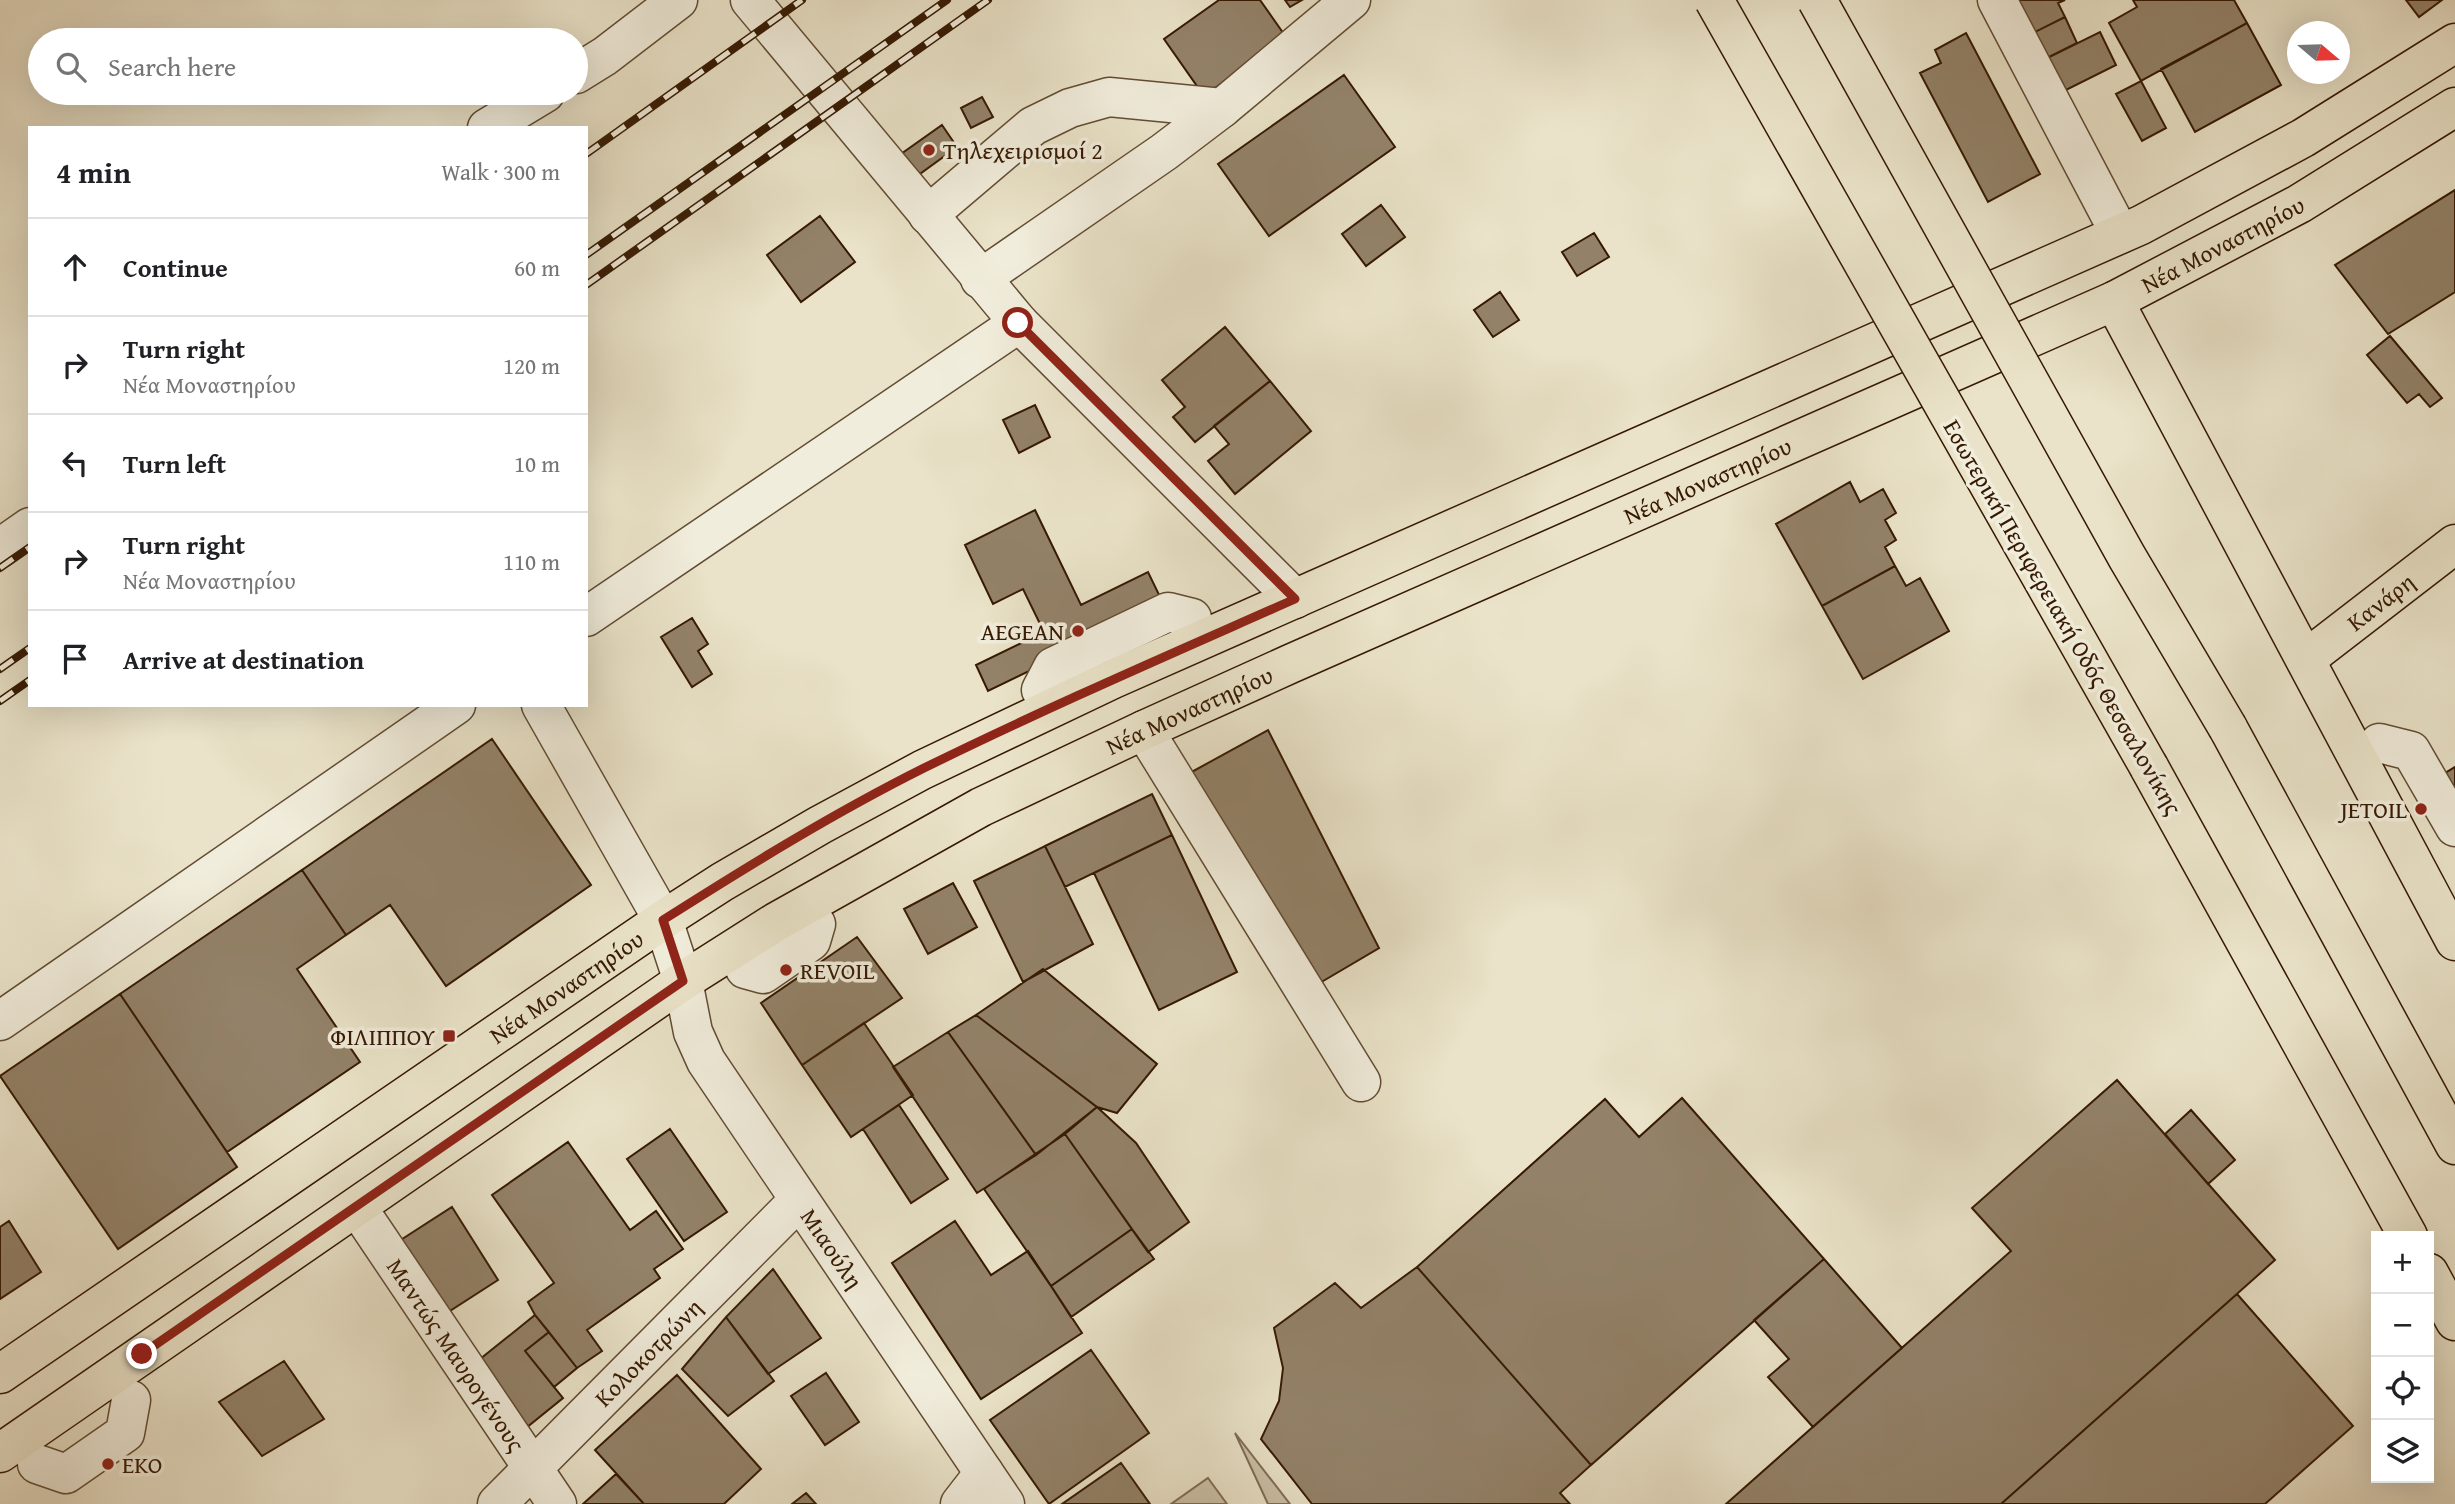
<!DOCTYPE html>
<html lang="en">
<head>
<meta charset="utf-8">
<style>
  body { margin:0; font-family:"Gentium Book Plus",serif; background:#f2f2f2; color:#202124 }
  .controls { position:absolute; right:21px; bottom:21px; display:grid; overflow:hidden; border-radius:0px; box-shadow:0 7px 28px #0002 }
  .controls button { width:63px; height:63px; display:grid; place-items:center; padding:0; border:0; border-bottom:2px solid #e0e0e0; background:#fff; color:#202124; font:35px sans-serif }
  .compass { position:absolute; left:2287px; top:21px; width:63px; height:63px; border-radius:50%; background:#fff; box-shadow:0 7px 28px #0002; rotate:109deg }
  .stop { position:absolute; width:21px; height:21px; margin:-16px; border:5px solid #8f2418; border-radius:50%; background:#fff }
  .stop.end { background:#8f2418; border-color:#fff; box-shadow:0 2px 7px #0008 }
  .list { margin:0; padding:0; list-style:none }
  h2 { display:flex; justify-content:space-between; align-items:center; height:91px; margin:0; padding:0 28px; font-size:30px }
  h2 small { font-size:23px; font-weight:400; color:#757577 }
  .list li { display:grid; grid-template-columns:46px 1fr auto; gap:21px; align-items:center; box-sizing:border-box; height:98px; padding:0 28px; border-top:2px solid #e0e0e0 }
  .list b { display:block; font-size:26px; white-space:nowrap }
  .list p { margin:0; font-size:23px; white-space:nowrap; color:#757577 }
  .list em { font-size:23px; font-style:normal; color:#757577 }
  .icon { flex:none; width:38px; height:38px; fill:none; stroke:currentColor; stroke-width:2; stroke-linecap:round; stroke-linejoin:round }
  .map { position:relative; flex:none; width:2455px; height:1504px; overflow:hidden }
  .search { position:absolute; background:#fff; box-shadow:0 7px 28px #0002; left:28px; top:28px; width:560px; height:77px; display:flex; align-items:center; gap:18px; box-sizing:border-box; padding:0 24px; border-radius:38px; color:#757577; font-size:26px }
  .panel { position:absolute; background:#fff; box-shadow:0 7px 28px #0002; left:28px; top:126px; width:560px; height:581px; border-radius:0px }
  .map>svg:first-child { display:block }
</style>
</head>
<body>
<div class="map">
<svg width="2455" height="1504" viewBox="0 0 2455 1504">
  <rect width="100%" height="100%" fill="#eae3c9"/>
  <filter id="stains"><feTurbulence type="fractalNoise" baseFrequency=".00286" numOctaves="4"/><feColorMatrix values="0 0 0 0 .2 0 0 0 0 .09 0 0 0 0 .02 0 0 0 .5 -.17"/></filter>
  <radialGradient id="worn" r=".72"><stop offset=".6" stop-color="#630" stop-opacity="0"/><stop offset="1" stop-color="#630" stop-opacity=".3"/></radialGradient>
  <!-- green -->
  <path fill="#cbc1a7" stroke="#806d54" stroke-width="2" d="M 1235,1433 L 1290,1504 L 1268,1504 Z
    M 1208,1478 L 1227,1504 L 1171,1504 Z"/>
  <!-- building -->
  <path fill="#938269" stroke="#351901" stroke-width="2" d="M 1219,0 L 1260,0 L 1286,37 L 1204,96 L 1164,39 Z
    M 1285,0 L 1302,0 L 1290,7 Z
    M 2009,0 L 2065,0 L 2058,3 L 2065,17 L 2021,39 Z
    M 2133,0 L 2234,0 L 2247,23 L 2141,81 L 2109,23 L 2137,7 Z
    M 2406,0 L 2442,0 L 2419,17 Z
    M 2065,17 L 2077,43 L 2033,65 L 2021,39 Z
    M 2247,23 L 2281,85 L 2195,132 L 2161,69 Z
    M 2100,32 L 2116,65 L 2050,98 L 2033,65 Z
    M 1966,33 L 2040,174 L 1988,202 L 1920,73 L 1941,63 L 1935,50 Z
    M 1344,75 L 1395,147 L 1269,236 L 1218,164 Z
    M 2141,81 L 2166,128 L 2142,141 L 2116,94 Z
    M 982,97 L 993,117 L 971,128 L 961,108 Z
    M 942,125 L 957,147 L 917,176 L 901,154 Z
    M 2455,190 L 2455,292 L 2388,334 L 2335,265 Z
    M 1381,205 L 1405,237 L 1366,266 L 1342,234 Z
    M 820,216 L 855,262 L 801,302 L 767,255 Z
    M 1594,233 L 1609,257 L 1577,276 L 1562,252 Z
    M 1500,292 L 1519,320 L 1493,337 L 1474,310 Z
    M 1225,327 L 1270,381 L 1195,442 L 1173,417 L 1185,407 L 1162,380 Z
    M 2390,336 L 2442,398 L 2430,407 L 2419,394 L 2407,403 L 2367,355 Z
    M 1270,381 L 1311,431 L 1235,494 L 1208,461 L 1229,444 L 1214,426 Z
    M 1035,405 L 1050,437 L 1019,453 L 1003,420 Z
    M 1850,482 L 1860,502 L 1883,489 L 1896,513 L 1885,520 L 1896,540 L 1885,547 L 1895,566 L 1822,606 L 1776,524 Z
    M 1035,510 L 1081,605 L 1148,572 L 1164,605 L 988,691 L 976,665 L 1044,632 L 1023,589 L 993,604 L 965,545 Z
    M 1895,566 L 1906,586 L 1920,578 L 1949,631 L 1863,679 L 1822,606 Z
    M 692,618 L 708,644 L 698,651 L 712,674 L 692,687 L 661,637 Z
    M 1268,730 L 1379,948 L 1313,987 L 1188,774 Z
    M 492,739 L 591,885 L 446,986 L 390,905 L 346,935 L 302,870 Z
    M 2455,767 L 2455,788 L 2445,773 Z
    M 1152,794 L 1172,835 L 1065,887 L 1045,846 Z
    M 1172,835 L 1237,972 L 1159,1010 L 1094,873 Z
    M 1045,846 L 1093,944 L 1023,982 L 974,881 Z
    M 302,870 L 346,935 L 297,969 L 360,1062 L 227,1152 L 120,994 Z
    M 953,883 L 977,927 L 928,954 L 904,909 Z
    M 857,937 L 902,998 L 802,1065 L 761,1003 Z
    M 1043,969 L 1157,1064 L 1117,1113 L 1097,1107 L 976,1015 Z
    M 120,994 L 237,1167 L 118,1249 L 0,1076 Z
    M 976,1015 L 1097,1107 L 1036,1155 L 948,1032 Z
    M 864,1023 L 913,1095 L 851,1137 L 802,1065 Z
    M 948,1032 L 1036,1155 L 977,1193 L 893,1067 Z
    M 2117,1080 L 2275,1260 L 2001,1504 L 1726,1504 L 2011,1251 L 1972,1208 Z
    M 1682,1098 L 1824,1259 L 1591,1465 L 1417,1267 L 1605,1099 L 1639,1137 Z
    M 899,1105 L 948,1179 L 911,1203 L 863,1129 Z
    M 1097,1107 L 1136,1143 L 1189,1222 L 1148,1252 L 1065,1134 Z
    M 2191,1110 L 2235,1160 L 2208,1184 L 2165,1134 Z
    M 670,1129 L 727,1212 L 684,1241 L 627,1159 Z
    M 1065,1134 L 1132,1229 L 1051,1286 L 984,1189 Z
    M 568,1142 L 630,1230 L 656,1211 L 683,1249 L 654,1269 L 660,1278 L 587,1330 L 602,1351 L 577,1368 L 535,1315 L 528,1302 L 554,1283 L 492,1195 Z
    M 452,1207 L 498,1280 L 442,1316 L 396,1243 Z
    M 9,1221 L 41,1272 L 0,1299 L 0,1227 Z
    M 955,1221 L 991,1275 L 1028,1251 L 1082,1333 L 981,1399 L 892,1263 Z
    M 1132,1229 L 1154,1259 L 1071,1317 L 1051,1286 Z
    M 1824,1259 L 1902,1348 L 1813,1427 L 1768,1377 L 1789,1359 L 1754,1320 Z
    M 1417,1267 L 1591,1465 L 1560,1493 L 1570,1504 L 1312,1504 L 1261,1439 L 1279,1401 L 1283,1368 L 1274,1328 L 1335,1283 L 1361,1308 Z
    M 773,1269 L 821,1338 L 768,1374 L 726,1317 Z
    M 2237,1294 L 2353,1426 L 2265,1504 L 2001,1504 Z
    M 535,1315 L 549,1332 L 525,1351 L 563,1398 L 521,1432 L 469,1368 Z
    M 726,1317 L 774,1381 L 728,1416 L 682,1369 Z
    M 549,1332 L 577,1368 L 554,1387 L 525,1351 Z
    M 1091,1350 L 1149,1433 L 1049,1504 L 990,1420 Z
    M 284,1361 L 324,1419 L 262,1456 L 219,1402 Z
    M 826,1373 L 859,1422 L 825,1445 L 791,1396 Z
    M 677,1375 L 761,1469 L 724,1504 L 644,1504 L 595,1450 Z
    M 1121,1463 L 1150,1504 L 1062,1504 Z
    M 616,1474 L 644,1504 L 583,1504 Z
    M 806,1493 L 816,1504 L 792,1504 Z"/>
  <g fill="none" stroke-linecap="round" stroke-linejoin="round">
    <defs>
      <g id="minor">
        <path d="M 1997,0 L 2120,234"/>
        <path d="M 576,74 L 605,56 L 678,0"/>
        <path d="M 487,128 L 545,93"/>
        <path d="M 928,215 L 1033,126 L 1070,108 L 1109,97 L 1222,108 L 1351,0"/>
        <path d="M 980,279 L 1164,152 L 1222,108"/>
        <path d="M 1019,323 L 1295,599"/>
        <path d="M 0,548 L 30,527"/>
        <path d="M 586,617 L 1019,323 L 750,0"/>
        <path d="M 1041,690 L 1053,667 L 1168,612 L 1192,618"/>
        <path id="s1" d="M 541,705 L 663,920 L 683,981 L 693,1032 L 706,1061 L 1005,1504"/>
        <path d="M 1144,730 L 1361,1082"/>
        <path d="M 2379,743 L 2411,751 L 2455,827"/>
        <path d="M 745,969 L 763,974 L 811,941 L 816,924"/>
        <path d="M 0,1021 L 456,705"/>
        <path id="s2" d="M 357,1207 L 557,1504"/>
        <path d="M 37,1464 L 66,1474 L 125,1433 L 131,1400"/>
        <path id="s3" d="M 497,1504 L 799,1200"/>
        <path d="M 960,1504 L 984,1473"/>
      </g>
      <g id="major">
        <path d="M 2114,301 L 2455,941"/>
        <path id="s4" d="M 2306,659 L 2455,544"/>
        <path id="s5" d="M 0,1374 L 663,920 L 722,882 L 820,825 L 922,770 L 1113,679 L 2141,225 L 2303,138 L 2455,43"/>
        <path id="s6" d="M 0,1453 L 683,981 L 776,922 L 981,807 L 1144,730 L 1290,664 L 2114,301 L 2299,204 L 2455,107"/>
      </g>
      <path id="highway" d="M 2228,728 L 2455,1145
        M 2149,767 L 2408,1236
        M 2429,1273 L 2455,1321"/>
    </defs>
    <!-- minor casing -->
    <use href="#minor" stroke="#624c33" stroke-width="41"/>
    <!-- major casing -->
    <use href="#major" stroke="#351901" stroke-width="41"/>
    <!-- highway casing -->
    <use href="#highway" stroke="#351901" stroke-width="41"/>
    <!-- minor -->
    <use href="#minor" stroke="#f1eddc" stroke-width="38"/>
    <!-- major -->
    <use href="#major" stroke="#eae3c9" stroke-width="38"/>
    <!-- highway -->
    <use href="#highway" stroke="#eae3c9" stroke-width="38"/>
    <defs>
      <path id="rail" d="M 586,154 L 802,0
        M 586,255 L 947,0
        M 586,285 L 988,0
        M 0,568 L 30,547
        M 0,669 L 30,648
        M 0,701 L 30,680"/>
    </defs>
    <!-- rail casing -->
    <use href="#rail" stroke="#351901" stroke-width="8"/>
    <!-- rail -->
    <use href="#rail" stroke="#f1eddc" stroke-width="5" stroke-dasharray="16" stroke-linecap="butt"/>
    <defs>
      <path id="highway-bridge" d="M 1714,0 L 2149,767
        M 1817,0 L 2127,557 L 2228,728"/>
    </defs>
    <!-- highway-bridge casing -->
    <use href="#highway-bridge" stroke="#351901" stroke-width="41" stroke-linecap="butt"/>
    <!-- highway-bridge -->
    <use href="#highway-bridge" stroke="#eae3c9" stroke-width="38"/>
  </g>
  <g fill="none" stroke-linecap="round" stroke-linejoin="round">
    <!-- route -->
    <path stroke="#8f2418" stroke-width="9" d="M 142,1354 L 683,981 L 663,920 C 748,866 834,813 924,768 C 1046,708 1171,654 1295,599 L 1018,323"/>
  </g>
  <!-- markers -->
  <g fill="#8f2418" stroke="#f1eddc" stroke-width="2.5">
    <circle cx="929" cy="150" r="7"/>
    <circle cx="1078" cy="631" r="7"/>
    <circle cx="2421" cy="809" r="7"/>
    <circle cx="786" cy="970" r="7"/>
    <rect x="442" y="1029" width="14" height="14" rx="3.5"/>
    <circle cx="108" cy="1464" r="7"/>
  </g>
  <g text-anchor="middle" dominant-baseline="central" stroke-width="7" stroke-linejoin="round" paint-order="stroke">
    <!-- poi labels -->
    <g font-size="24" fill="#351901" stroke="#f1eddc" text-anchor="start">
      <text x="943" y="150">Τηλεχειρισμοί 2</text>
      <text x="1064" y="631" text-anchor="end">AEGEAN</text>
      <text x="2407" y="809" text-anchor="end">JETOIL</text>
      <text x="800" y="970">REVOIL</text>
      <text x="435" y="1036" text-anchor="end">ΦΙΛΙΠΠΟΥ</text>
      <text x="122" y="1464">EKO</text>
    </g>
    <!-- street labels -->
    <g font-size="24" fill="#351901" stroke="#f1eddc">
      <text stroke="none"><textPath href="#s6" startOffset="2539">Νέα Μοναστηρίου</textPath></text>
      <text stroke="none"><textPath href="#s6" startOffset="1972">Νέα Μοναστηρίου</textPath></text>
      <text stroke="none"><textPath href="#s4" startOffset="94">Κανάρη</textPath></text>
      <text transform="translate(2063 617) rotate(60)">Εσωτερική Περιφερειακή Οδός Θεσσαλονίκης</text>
      <text stroke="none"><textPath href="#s6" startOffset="1405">Νέα Μοναστηρίου</textPath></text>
      <text stroke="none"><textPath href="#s5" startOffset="686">Νέα Μοναστηρίου</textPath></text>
      <text stroke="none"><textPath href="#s1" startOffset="621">Μιαούλη</textPath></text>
      <text stroke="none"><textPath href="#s3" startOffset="214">Κολοκοτρώνη</textPath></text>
      <text stroke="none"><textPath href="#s2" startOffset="178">Μαντώς Μαυρογένους</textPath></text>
    </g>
  </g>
  <rect width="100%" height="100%" filter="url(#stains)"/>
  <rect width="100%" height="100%" fill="url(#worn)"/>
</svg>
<div class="controls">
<button>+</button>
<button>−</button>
<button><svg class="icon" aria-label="locate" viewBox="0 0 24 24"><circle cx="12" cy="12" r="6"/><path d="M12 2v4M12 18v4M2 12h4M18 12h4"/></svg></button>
<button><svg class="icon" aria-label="layers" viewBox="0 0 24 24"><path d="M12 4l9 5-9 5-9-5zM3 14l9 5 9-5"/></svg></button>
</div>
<svg class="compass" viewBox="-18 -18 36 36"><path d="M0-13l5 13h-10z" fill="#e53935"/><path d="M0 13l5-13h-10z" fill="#757577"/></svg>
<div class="stop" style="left:1018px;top:323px"></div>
<div class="stop end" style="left:142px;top:1354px"></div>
<div class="search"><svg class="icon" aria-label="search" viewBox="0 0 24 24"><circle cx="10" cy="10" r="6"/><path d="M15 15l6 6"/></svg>Search here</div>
<section class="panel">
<h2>4 min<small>Walk · 300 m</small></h2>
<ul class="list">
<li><svg class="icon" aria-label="ahead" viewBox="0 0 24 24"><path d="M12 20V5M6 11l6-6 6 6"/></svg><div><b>Continue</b></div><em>60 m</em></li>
<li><svg class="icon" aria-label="right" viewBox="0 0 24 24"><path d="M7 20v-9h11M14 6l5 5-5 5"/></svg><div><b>Turn right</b><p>Νέα Μοναστηρίου</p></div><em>120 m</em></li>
<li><svg class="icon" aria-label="left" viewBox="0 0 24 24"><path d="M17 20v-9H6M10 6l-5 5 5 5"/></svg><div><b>Turn left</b></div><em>10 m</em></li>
<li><svg class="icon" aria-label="right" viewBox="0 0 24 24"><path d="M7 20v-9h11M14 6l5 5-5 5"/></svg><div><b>Turn right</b><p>Νέα Μοναστηρίου</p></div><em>110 m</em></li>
<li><svg class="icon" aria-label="arrive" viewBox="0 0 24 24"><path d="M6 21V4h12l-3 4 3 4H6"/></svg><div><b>Arrive at destination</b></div></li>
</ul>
</section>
</div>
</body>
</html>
